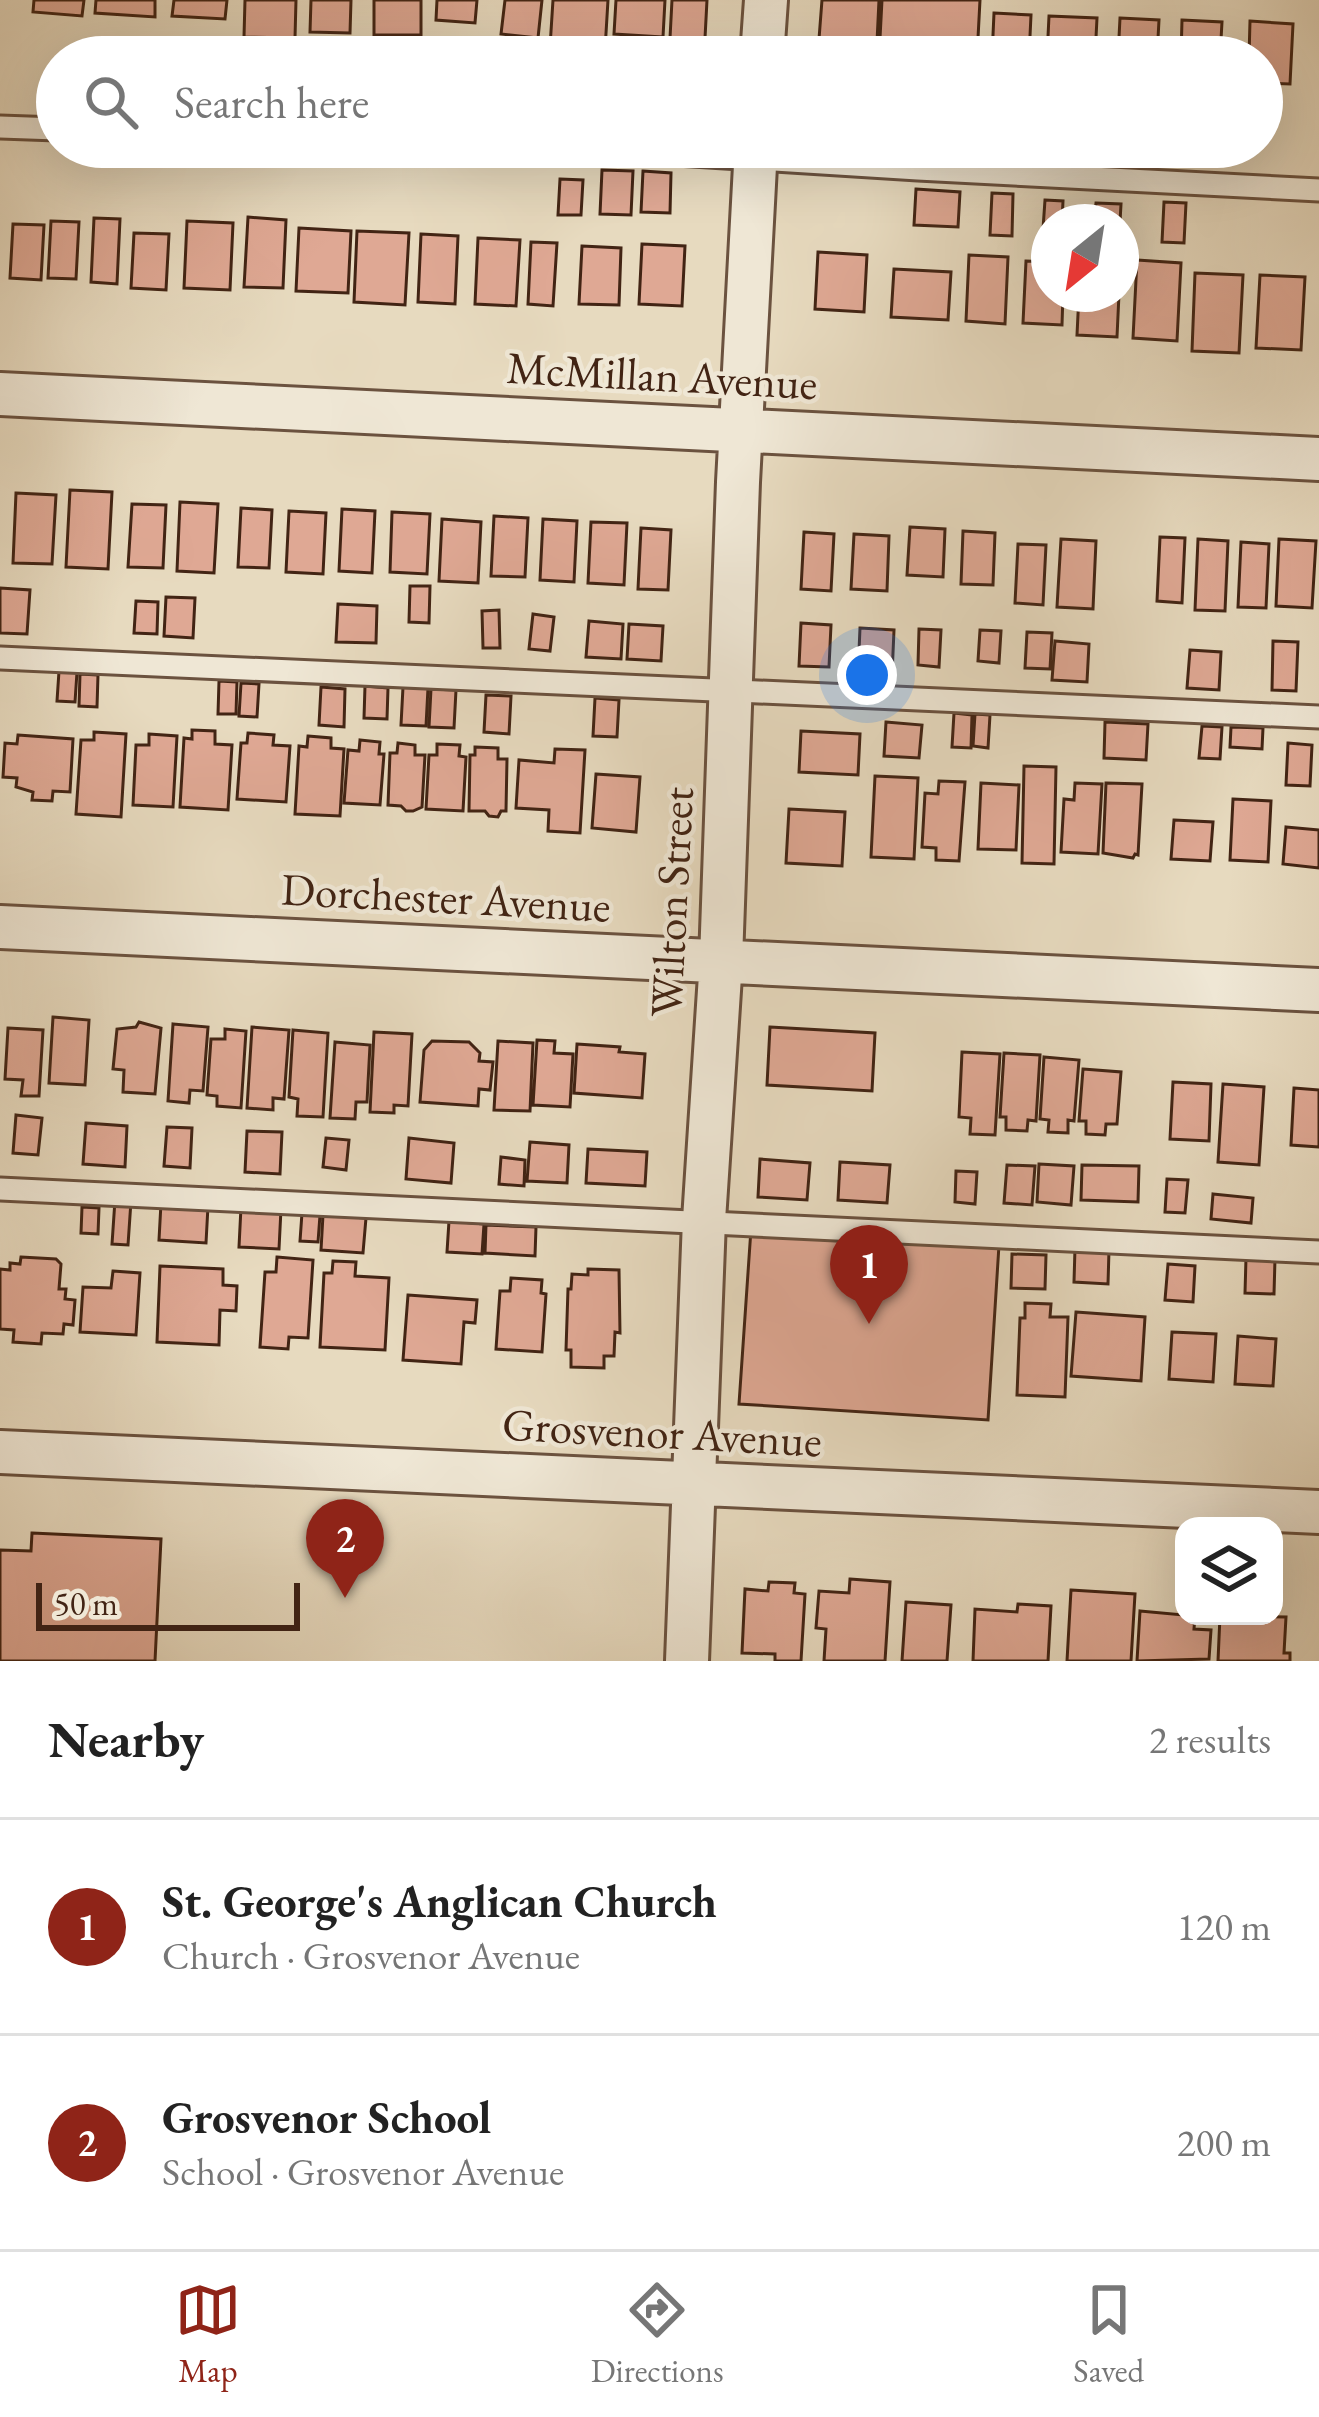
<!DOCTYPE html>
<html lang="en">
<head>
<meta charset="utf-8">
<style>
  body { margin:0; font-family:"EB Garamond",serif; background:#f6f6f6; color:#222 }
  .controls { position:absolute; right:36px; bottom:36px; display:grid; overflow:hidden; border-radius:24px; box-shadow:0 12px 48px #0002 }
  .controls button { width:108px; height:108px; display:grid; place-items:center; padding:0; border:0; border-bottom:3px solid #e0e0e0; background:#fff; color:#222; font:60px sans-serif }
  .compass { position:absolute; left:1031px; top:204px; width:108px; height:108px; border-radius:50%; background:#fff; box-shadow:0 12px 48px #0002; rotate:210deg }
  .scale { position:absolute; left:36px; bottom:30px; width:264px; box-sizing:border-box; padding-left:12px; border:6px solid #422414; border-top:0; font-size:33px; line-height:42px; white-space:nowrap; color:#422414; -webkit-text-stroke:9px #efe7d5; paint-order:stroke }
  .you { position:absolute; left:867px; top:675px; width:42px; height:42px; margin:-30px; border:9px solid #fff; border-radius:50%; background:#1a73e8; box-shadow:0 0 0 18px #1a73e833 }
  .badge { display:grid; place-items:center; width:78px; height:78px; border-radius:50%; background:#8f2418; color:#fff; font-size:39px; font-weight:700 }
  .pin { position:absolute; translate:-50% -99px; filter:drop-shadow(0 3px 6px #0008) }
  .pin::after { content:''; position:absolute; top:63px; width:42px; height:36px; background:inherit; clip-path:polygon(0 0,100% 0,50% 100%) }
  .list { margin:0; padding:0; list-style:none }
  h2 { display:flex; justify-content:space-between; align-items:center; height:156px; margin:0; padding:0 48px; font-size:51px }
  h2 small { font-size:39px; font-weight:400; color:#767676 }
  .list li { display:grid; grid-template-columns:78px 1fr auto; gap:36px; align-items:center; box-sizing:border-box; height:216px; padding:0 48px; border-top:3px solid #e0e0e0 }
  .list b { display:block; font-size:45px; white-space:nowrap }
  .list p { margin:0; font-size:39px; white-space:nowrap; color:#767676 }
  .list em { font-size:39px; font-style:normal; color:#767676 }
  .icon { flex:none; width:66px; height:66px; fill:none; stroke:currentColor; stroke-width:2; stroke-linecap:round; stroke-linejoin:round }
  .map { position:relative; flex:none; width:1319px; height:1661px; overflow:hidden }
  .search { position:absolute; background:#fff; box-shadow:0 12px 48px #0002; left:36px; right:36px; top:36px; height:132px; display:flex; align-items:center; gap:30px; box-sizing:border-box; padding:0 42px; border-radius:66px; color:#767676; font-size:45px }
  .sheet { height:588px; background:#fff }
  nav { display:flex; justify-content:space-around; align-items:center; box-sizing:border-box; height:168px; border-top:3px solid #e0e0e0; background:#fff; font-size:33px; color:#767676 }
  nav a { display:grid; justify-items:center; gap:6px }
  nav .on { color:#8f2418 }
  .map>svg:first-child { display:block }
</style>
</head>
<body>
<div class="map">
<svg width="1319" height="1661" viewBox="0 0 1319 1661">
  <rect width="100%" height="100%" fill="#e7dabf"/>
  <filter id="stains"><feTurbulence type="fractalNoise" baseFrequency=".00167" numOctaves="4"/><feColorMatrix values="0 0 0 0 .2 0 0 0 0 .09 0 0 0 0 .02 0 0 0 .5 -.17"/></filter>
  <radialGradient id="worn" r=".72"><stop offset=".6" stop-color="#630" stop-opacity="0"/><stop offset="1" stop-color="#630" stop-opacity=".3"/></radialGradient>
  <!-- building -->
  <path fill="#dfa894" stroke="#422414" stroke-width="3" d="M 34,0 L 84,0 L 82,16 L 33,12 Z
    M 96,0 L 155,0 L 155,17 L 95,13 Z
    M 174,0 L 227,0 L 225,19 L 172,16 Z
    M 245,0 L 296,0 L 295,38 L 244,37 Z
    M 311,0 L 351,0 L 350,33 L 310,32 Z
    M 374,0 L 421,0 L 421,35 L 374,35 Z
    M 437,0 L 477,0 L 475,23 L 436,20 Z
    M 505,0 L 542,0 L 538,38 L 501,34 Z
    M 553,0 L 608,0 L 605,50 L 550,47 Z
    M 616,0 L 665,0 L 663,37 L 614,34 Z
    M 672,0 L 707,0 L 704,57 L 669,57 Z
    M 822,0 L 879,0 L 877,42 L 819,39 Z
    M 882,0 L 980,0 L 977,57 L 879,57 Z
    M 994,13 L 1031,15 L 1029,57 L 992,57 Z
    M 1049,16 L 1097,18 L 1095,57 L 1047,57 Z
    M 1120,18 L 1159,20 L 1157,57 L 1118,57 Z
    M 1182,20 L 1222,22 L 1220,57 L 1181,57 Z
    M 1250,21 L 1293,24 L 1290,84 L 1262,83 L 1262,57 L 1249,57 Z
    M 1106,147 L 1158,147 L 1157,159 L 1106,156 Z
    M 602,170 L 633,171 L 631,215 L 600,214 Z
    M 643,171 L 671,173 L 670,213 L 641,212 Z
    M 560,179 L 583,180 L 581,215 L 558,215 Z
    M 916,189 L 960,192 L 958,227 L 914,225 Z
    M 992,193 L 1013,194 L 1012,236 L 990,235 Z
    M 1045,200 L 1063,201 L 1062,222 L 1049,222 L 1049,229 L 1043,229 Z
    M 1164,202 L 1186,203 L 1184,243 L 1162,242 Z
    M 1096,203 L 1121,204 L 1120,222 L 1094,222 Z
    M 248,217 L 286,220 L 283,288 L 244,287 Z
    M 94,218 L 120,219 L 117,284 L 91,282 Z
    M 51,221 L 79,222 L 76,279 L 48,278 Z
    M 187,221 L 233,223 L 230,290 L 184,288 Z
    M 13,224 L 44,225 L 41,280 L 10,278 Z
    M 299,228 L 351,231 L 348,293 L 296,291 Z
    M 357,231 L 409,233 L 405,305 L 354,302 Z
    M 134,233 L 169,234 L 166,290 L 131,288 Z
    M 421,234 L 458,236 L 455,304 L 418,302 Z
    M 478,238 L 520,240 L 516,306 L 475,304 Z
    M 531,242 L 557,243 L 553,306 L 528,304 Z
    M 642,244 L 685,246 L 682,306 L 639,304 Z
    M 582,246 L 621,248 L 619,305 L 579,304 Z
    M 818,252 L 867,255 L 864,312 L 815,309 Z
    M 969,255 L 1008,257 L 1005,324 L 966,321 Z
    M 1137,260 L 1181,263 L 1177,341 L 1133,338 Z
    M 1026,261 L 1049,262 L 1049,294 L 1063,294 L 1062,325 L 1023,323 Z
    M 894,269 L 951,272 L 948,320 L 891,317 Z
    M 1195,273 L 1243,275 L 1239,353 L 1192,351 Z
    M 1260,275 L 1305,277 L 1301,350 L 1256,348 Z
    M 1079,294 L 1119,294 L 1117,337 L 1077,335 Z
    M 70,490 L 112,492 L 108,569 L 66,567 Z
    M 16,493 L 56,495 L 52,564 L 13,563 Z
    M 180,502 L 218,504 L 214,573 L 177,571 Z
    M 132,504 L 166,505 L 163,568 L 128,567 Z
    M 241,508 L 272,510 L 269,568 L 238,567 Z
    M 342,509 L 375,511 L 372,573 L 339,571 Z
    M 289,511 L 326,513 L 323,574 L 286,572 Z
    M 392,512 L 430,514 L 427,574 L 390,572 Z
    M 494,516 L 528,518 L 525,577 L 491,576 Z
    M 442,519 L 481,522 L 478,583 L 439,581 Z
    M 543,519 L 577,521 L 574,582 L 540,580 Z
    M 591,522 L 627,523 L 624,585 L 588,583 Z
    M 910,527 L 945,529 L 943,577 L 907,575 Z
    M 641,528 L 671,530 L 668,590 L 638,589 Z
    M 963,531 L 995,533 L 993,585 L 961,584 Z
    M 804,532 L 834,534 L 831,591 L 801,589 Z
    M 854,534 L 889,536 L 887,591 L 851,589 Z
    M 1160,537 L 1185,538 L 1182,603 L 1157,601 Z
    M 1061,539 L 1096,541 L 1093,609 L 1057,607 Z
    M 1198,539 L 1228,541 L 1225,611 L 1195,610 Z
    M 1279,539 L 1316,541 L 1312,608 L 1276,606 Z
    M 1241,542 L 1269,544 L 1266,608 L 1238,607 Z
    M 1018,544 L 1046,545 L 1043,605 L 1015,603 Z
    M 410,586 L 430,586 L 429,623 L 409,622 Z
    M 0,588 L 30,590 L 27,634 L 0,633 Z
    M 166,597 L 195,598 L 193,638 L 164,636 Z
    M 136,601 L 158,602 L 157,634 L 134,633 Z
    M 338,604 L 377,606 L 376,643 L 336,642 Z
    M 499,610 L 500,648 L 483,648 L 482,611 Z
    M 533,614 L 554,617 L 550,651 L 529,649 Z
    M 589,621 L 623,624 L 621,659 L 586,657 Z
    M 801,623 L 831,625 L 829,667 L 799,666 Z
    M 629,624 L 663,626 L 661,661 L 627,659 Z
    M 860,628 L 894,630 L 892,676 L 858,674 Z
    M 919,629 L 941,630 L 939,667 L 918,665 Z
    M 980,630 L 1001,631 L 999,663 L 978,661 Z
    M 1027,632 L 1052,633 L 1050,669 L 1025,668 Z
    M 1055,641 L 1089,644 L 1087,682 L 1052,680 Z
    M 1273,641 L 1298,642 L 1296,691 L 1272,690 Z
    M 1190,650 L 1221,652 L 1219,690 L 1187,688 Z
    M 59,671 L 77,672 L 75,702 L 57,701 Z
    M 80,674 L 98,675 L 97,707 L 79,706 Z
    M 219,681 L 237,682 L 236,714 L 218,714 Z
    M 241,683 L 259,684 L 257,717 L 239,716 Z
    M 365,686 L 388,688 L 387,719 L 364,718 Z
    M 321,687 L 345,689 L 344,727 L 319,725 Z
    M 403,687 L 428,688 L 426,726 L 401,725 Z
    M 431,689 L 456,690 L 454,728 L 429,727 Z
    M 486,695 L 511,696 L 509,734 L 484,732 Z
    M 595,698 L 619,700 L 617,737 L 593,736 Z
    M 954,713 L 972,715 L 971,748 L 952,747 Z
    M 975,714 L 990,715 L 988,748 L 973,746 Z
    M 886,722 L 922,725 L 919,758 L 884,756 Z
    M 1105,722 L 1148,724 L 1146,760 L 1104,758 Z
    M 1202,726 L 1222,727 L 1220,759 L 1199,758 Z
    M 1231,727 L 1263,728 L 1262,749 L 1230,747 Z
    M 192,730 L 215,731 L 215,744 L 232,745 L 228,810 L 180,807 L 184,738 L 192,739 Z
    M 801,731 L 860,734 L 858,775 L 799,772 Z
    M 94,732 L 126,734 L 121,817 L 76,814 L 81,740 L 94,740 Z
    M 248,733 L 274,735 L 273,745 L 290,746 L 286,802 L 237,799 L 241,743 L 247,743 Z
    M 149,734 L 177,736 L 173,807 L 133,805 L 136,745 L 149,745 Z
    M 18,735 L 73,739 L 70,792 L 53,791 L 52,801 L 32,800 L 33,792 L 16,787 L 17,778 L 3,777 L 5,743 L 17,744 Z
    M 308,736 L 331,738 L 331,748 L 344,749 L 340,816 L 295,814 L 299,746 L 307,747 Z
    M 360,740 L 380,742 L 379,754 L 384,754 L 380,805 L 344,803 L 348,750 L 359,751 Z
    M 398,743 L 415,745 L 415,755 L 425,755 L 422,807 L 413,811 L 406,811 L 401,806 L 388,805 L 390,753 L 397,753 Z
    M 1288,743 L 1312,745 L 1310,786 L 1286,785 Z
    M 437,744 L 460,745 L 459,756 L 466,757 L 463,811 L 426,809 L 429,755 L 437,755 Z
    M 475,747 L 498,748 L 498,759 L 507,759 L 506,811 L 501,811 L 498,817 L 489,816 L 485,811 L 469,811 L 470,755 L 475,755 Z
    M 555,749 L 585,750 L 580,833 L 548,831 L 549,810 L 516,808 L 519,760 L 554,763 Z
    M 1024,766 L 1056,767 L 1054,864 L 1022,863 Z
    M 596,774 L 640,777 L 636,832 L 592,828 Z
    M 875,776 L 918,778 L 914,859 L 871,857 Z
    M 939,781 L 965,782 L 959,861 L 936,860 L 936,848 L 922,847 L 925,793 L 938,794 Z
    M 981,783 L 1019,785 L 1016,850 L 978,849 Z
    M 1075,783 L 1102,784 L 1098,854 L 1061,852 L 1064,799 L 1074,800 Z
    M 1106,783 L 1142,784 L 1138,855 L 1135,854 L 1133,858 L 1103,853 Z
    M 1233,799 L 1271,801 L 1268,862 L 1230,860 Z
    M 789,809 L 845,812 L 842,866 L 786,863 Z
    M 1174,820 L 1213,822 L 1210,861 L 1171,859 Z
    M 1286,827 L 1319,830 L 1319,868 L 1283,864 Z
    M 53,1017 L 89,1020 L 85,1085 L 49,1083 Z
    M 139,1022 L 161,1028 L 155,1094 L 123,1092 L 124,1070 L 113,1069 L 117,1029 L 136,1027 Z
    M 173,1024 L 208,1027 L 203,1091 L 190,1090 L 189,1103 L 168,1101 Z
    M 252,1027 L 289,1030 L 284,1099 L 273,1098 L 273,1110 L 247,1108 Z
    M 770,1027 L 875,1033 L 872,1091 L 767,1085 Z
    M 8,1028 L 43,1030 L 39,1096 L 21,1096 L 23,1080 L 5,1079 Z
    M 225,1029 L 246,1031 L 241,1108 L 217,1106 L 217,1096 L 207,1095 L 211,1039 L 225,1039 Z
    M 293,1030 L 328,1033 L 323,1117 L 297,1116 L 298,1099 L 289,1097 Z
    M 374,1032 L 412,1034 L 408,1106 L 394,1105 L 394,1113 L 370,1112 Z
    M 537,1040 L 555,1041 L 554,1053 L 573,1054 L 570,1107 L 533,1105 Z
    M 432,1041 L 469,1042 L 480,1053 L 479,1061 L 493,1062 L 490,1090 L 479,1089 L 478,1106 L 420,1102 L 424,1050 Z
    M 498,1041 L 533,1043 L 530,1111 L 494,1110 Z
    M 335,1042 L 370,1045 L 367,1102 L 356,1102 L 355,1119 L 330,1118 Z
    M 577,1044 L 620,1047 L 619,1052 L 645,1054 L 642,1098 L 574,1093 Z
    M 962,1052 L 1000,1054 L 995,1135 L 970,1134 L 971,1118 L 959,1117 Z
    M 1004,1053 L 1040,1055 L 1036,1121 L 1028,1120 L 1027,1131 L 1006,1130 L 1006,1117 L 1000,1117 Z
    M 1044,1057 L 1079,1060 L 1074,1121 L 1068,1120 L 1068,1133 L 1048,1132 L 1049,1120 L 1040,1119 Z
    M 1083,1069 L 1121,1072 L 1117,1124 L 1106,1124 L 1105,1135 L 1086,1134 L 1086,1121 L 1079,1121 Z
    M 1173,1082 L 1211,1084 L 1209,1141 L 1170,1139 Z
    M 1223,1084 L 1264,1087 L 1259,1165 L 1218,1162 Z
    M 1294,1088 L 1319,1090 L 1319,1147 L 1291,1145 Z
    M 16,1115 L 42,1118 L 38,1155 L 13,1153 Z
    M 86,1123 L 127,1126 L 125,1167 L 83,1164 Z
    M 167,1127 L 192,1128 L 190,1168 L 164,1166 Z
    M 247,1131 L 282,1132 L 280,1174 L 245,1172 Z
    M 326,1138 L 349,1140 L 346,1170 L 323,1167 Z
    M 409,1138 L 454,1143 L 451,1183 L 406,1179 Z
    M 530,1142 L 569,1145 L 567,1183 L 527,1181 Z
    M 588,1149 L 647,1152 L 645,1186 L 586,1183 Z
    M 501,1157 L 525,1160 L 524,1186 L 499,1184 Z
    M 760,1159 L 810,1163 L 807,1200 L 758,1197 Z
    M 840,1162 L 890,1165 L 887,1203 L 838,1200 Z
    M 1039,1164 L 1074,1166 L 1071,1205 L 1037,1202 Z
    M 1007,1165 L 1035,1166 L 1032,1205 L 1004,1203 Z
    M 1082,1165 L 1139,1166 L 1138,1202 L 1081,1200 Z
    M 956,1171 L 977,1172 L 975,1204 L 955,1202 Z
    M 1167,1179 L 1188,1180 L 1185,1213 L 1165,1212 Z
    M 1213,1194 L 1253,1198 L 1251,1223 L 1211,1219 Z
    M 115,1200 L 131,1201 L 128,1245 L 112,1244 Z
    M 161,1203 L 208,1206 L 206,1243 L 159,1240 Z
    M 82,1207 L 99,1208 L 98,1234 L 81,1233 Z
    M 241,1207 L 281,1209 L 279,1249 L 239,1247 Z
    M 302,1213 L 320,1215 L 318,1242 L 300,1241 Z
    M 323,1215 L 366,1218 L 363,1253 L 321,1250 Z
    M 449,1221 L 484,1224 L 482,1254 L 447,1252 Z
    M 486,1225 L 536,1227 L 535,1256 L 485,1253 Z
    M 751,1229 L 999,1245 L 988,1420 L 739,1404 Z
    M 1075,1248 L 1109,1250 L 1108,1284 L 1074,1282 Z
    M 1012,1254 L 1046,1255 L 1045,1289 L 1011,1288 Z
    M 21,1257 L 56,1259 L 61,1264 L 59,1289 L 66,1289 L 65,1299 L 75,1300 L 73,1325 L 64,1324 L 63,1334 L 42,1333 L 41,1344 L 13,1342 L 14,1330 L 0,1329 L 0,1269 L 10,1270 L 10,1263 L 20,1264 Z
    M 277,1257 L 313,1260 L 308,1338 L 289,1337 L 288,1349 L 260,1347 L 265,1272 L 276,1272 Z
    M 1246,1258 L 1275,1259 L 1274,1294 L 1245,1293 Z
    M 333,1261 L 356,1262 L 355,1276 L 389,1278 L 385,1350 L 320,1347 L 324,1273 L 332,1273 Z
    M 1168,1264 L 1195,1266 L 1193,1302 L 1165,1300 Z
    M 160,1266 L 223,1269 L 223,1285 L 237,1286 L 236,1311 L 220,1310 L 219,1345 L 157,1342 Z
    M 588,1269 L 619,1270 L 620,1333 L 615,1332 L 614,1356 L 604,1356 L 604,1368 L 571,1367 L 571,1350 L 566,1350 L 568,1289 L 571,1289 L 572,1274 L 588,1275 Z
    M 113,1271 L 140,1273 L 136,1335 L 80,1332 L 83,1287 L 111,1288 Z
    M 511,1278 L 542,1280 L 541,1293 L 546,1294 L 542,1352 L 496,1349 L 500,1291 L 510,1291 Z
    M 408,1295 L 477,1300 L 475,1323 L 464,1322 L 461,1364 L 403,1360 Z
    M 1025,1303 L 1051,1304 L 1050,1317 L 1068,1317 L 1065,1397 L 1017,1395 L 1020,1318 L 1025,1318 Z
    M 1076,1312 L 1145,1317 L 1141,1381 L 1071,1376 Z
    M 1172,1332 L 1216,1334 L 1213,1382 L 1169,1379 Z
    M 1238,1336 L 1276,1339 L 1273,1386 L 1235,1384 Z
    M 32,1533 L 161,1539 L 155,1661 L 0,1661 L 0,1550 L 31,1551 Z
    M 850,1579 L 890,1582 L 885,1661 L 824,1661 L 826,1629 L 816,1628 L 819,1591 L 849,1593 Z
    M 769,1582 L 795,1583 L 794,1593 L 805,1594 L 801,1661 L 775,1661 L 775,1654 L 742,1653 L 745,1589 L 768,1591 Z
    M 1071,1590 L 1135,1594 L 1131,1661 L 1067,1661 Z
    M 906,1602 L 951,1605 L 947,1661 L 902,1661 Z
    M 1018,1604 L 1051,1606 L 1048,1661 L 973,1661 L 975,1609 L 1017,1612 Z
    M 1140,1611 L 1195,1616 L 1194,1629 L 1211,1630 L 1209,1659 L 1137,1661 Z
    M 1220,1616 L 1286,1617 L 1284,1653 L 1290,1653 L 1290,1661 L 1218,1661 Z"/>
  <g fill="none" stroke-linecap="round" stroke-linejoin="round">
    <defs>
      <path id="service" d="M 0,127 L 57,129
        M 564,147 L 918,169 L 1319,190
        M 0,658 L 1319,717
        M 0,1189 L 1319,1252"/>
      <path id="minor" d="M 762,57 L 766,0
        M 0,394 L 1319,459
        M 0,927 L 1319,990
        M 0,1452 L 1319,1512
        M 687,1661 L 704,1220 L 721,960 L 738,482 L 756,147"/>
    </defs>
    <!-- service casing -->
    <use href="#service" stroke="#6b523f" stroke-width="27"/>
    <!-- minor casing -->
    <use href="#minor" stroke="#6b523f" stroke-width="48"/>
    <!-- service -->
    <use href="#service" stroke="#efe7d5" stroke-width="21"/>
    <!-- minor -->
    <use href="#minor" stroke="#efe7d5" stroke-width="42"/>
  </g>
  <g text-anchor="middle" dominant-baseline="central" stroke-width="9" stroke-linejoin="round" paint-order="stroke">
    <!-- street labels -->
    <g font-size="45" fill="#422414" stroke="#efe7d5">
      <text transform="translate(662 375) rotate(3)">McMillan Avenue</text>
      <text transform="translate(446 897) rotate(3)">Dorchester Avenue</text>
      <text transform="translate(671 902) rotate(-87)">Wilton Street</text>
      <text transform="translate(662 1432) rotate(3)">Grosvenor Avenue</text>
    </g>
  </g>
  <rect width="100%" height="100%" filter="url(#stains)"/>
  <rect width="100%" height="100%" fill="url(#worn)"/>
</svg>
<div class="controls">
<button><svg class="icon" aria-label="layers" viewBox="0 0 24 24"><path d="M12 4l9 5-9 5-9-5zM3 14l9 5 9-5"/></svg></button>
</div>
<svg class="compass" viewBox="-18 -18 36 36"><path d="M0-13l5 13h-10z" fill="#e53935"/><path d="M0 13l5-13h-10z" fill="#767676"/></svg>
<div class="scale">50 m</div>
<div class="you"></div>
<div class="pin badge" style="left:869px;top:1324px">1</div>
<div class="pin badge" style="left:345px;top:1598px">2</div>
<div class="search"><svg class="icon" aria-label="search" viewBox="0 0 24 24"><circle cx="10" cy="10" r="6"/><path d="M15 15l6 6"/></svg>Search here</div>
</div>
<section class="sheet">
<h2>Nearby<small>2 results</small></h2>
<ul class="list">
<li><span class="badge">1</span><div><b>St. George's Anglican Church</b><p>Church · Grosvenor Avenue</p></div><em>120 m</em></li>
<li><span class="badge">2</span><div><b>Grosvenor School</b><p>School · Grosvenor Avenue</p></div><em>200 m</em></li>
</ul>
</section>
<nav>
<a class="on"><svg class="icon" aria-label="map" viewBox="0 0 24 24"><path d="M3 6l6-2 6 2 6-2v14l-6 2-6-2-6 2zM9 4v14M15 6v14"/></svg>Map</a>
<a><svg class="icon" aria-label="directions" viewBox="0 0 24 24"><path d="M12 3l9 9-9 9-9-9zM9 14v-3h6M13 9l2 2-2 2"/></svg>Directions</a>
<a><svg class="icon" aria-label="saved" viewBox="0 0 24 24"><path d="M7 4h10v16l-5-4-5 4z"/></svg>Saved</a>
</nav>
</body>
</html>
